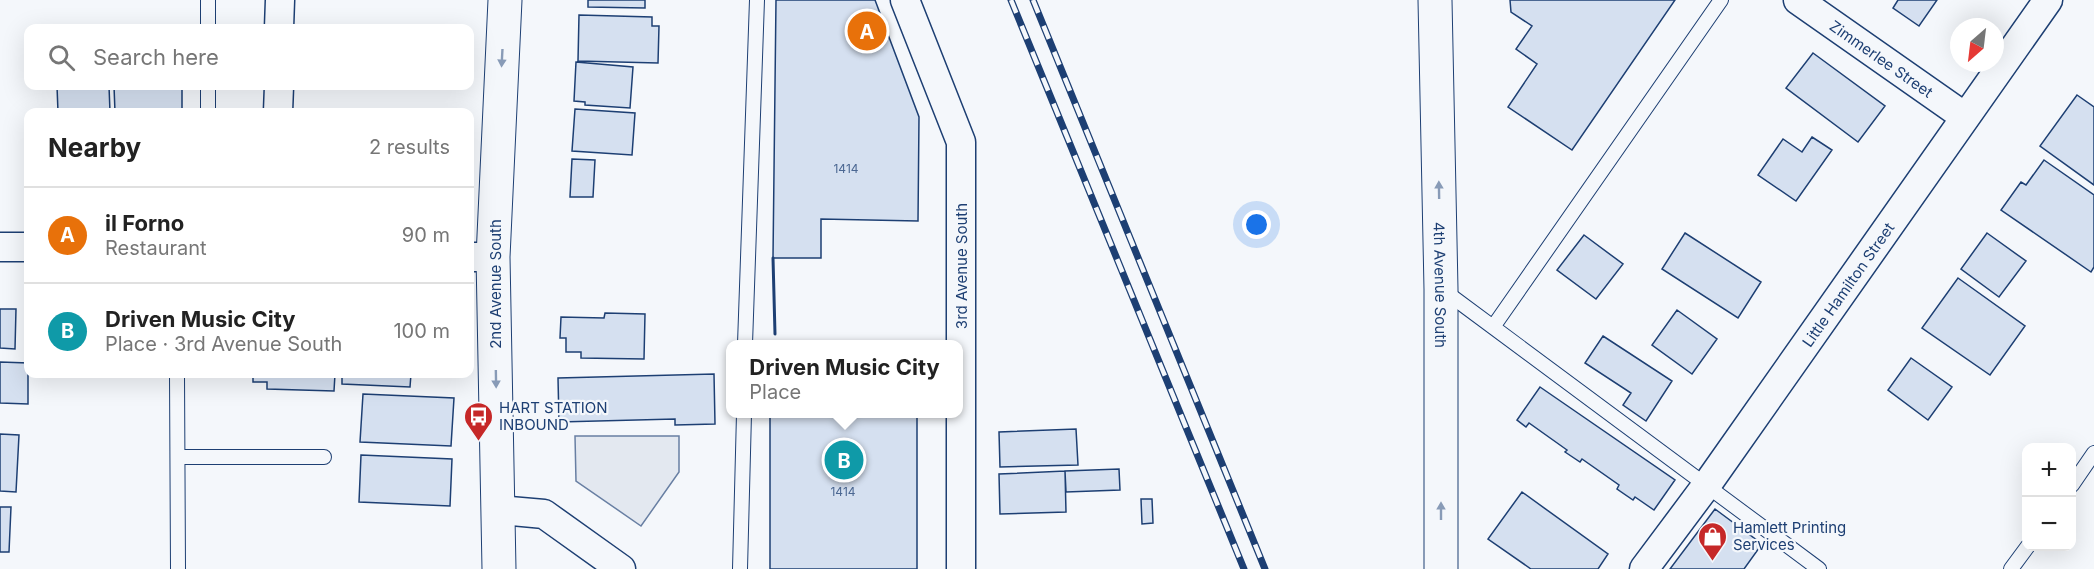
<!DOCTYPE html>
<html lang="en">
<head>
<meta charset="utf-8">
<style>
  body { margin:0; font-family:Inter,sans-serif; background:#f2f2f2; color:#222 }
  .controls { position:absolute; right:18px; bottom:18px; display:grid; overflow:hidden; border-radius:12px; box-shadow:0 6px 24px #0002 }
  .controls button { width:54px; height:54px; display:grid; place-items:center; padding:0; border:0; border-bottom:2px solid #e0e0e0; background:#fff; color:#222; font:30px sans-serif }
  .compass { position:absolute; left:1950px; top:18px; width:54px; height:54px; border-radius:50%; background:#fff; box-shadow:0 6px 24px #0002; rotate:208deg }
  .you { position:absolute; left:1257px; top:225px; width:21px; height:21px; margin:-15px; border:4px solid #fff; border-radius:50%; background:#1a73e8; box-shadow:0 0 0 9px #1a73e833 }
  .badge { display:grid; place-items:center; width:39px; height:39px; border-radius:50%; background:#7c3aed; color:#fff; font-size:20px; font-weight:700 }
  .pin { position:absolute; translate:-50% -50%; border:3px solid #fff; box-shadow:0 2px 6px #0006 }
  .popup { position:absolute; left:726px; top:340px; width:237px; height:78px; box-sizing:border-box; display:grid; place-content:center; border-radius:12px; background:#fff; filter:drop-shadow(0 2px 4px #0005); font-size:20px; white-space:nowrap; color:#767676 }
  .popup b { font-size:22px; color:#222 }
  .popup::after { content:''; position:absolute; left:50%; top:100%; margin-left:-12px; border:12px solid transparent; border-top-color:#fff }
  .list { margin:0; padding:0; list-style:none }
  h2 { display:flex; justify-content:space-between; align-items:center; height:78px; margin:0; padding:0 24px; font-size:26px }
  h2 small { font-size:20px; font-weight:400; color:#767676 }
  .list li { display:grid; grid-template-columns:39px 1fr auto; gap:18px; align-items:center; box-sizing:border-box; height:96px; padding:0 24px; border-top:2px solid #e0e0e0 }
  .list b { display:block; font-size:22px; white-space:nowrap }
  .list p { margin:0; font-size:20px; white-space:nowrap; color:#767676 }
  .list em { font-size:20px; font-style:normal; color:#767676 }
  .icon { flex:none; width:33px; height:33px; fill:none; stroke:currentColor; stroke-width:2; stroke-linecap:round; stroke-linejoin:round }
  .map { position:relative; flex:none; width:2094px; height:569px; overflow:hidden }
  .search { position:absolute; background:#fff; box-shadow:0 6px 24px #0002; left:24px; top:24px; width:450px; height:66px; display:flex; align-items:center; gap:15px; box-sizing:border-box; padding:0 21px; border-radius:12px; color:#767676; font-size:22px }
  .panel { position:absolute; background:#fff; box-shadow:0 6px 24px #0002; left:24px; top:108px; width:450px; height:270px; border-radius:12px }
  .map>svg:first-child { display:block }
</style>
</head>
<body>
<div class="map">
<svg width="2094" height="569" viewBox="0 0 2094 569">
  <rect width="100%" height="100%" fill="#f4f7fb"/>
  <!-- parking -->
  <path fill="#e3e8f0" stroke="#687fa3" stroke-width="1.5" d="M 575,436 L 679,436 L 679,472 L 641,526 L 576,481 Z"/>
  <!-- building -->
  <path fill="#d5e0f0" stroke="#1d3f73" stroke-width="1.5" d="M 588,0 L 645,0 L 645,8 L 588,7 Z
    M 776,0 L 875,0 L 919,117 L 918,221 L 821,219 L 821,258 L 773,258 Z
    M 1510,0 L 1675,0 L 1572,150 L 1508,107 L 1537,64 L 1516,49 L 1532,26 L 1511,12 Z
    M 1898,0 L 1937,0 L 1919,26 L 1893,8 Z
    M 579,15 L 652,17 L 652,26 L 659,26 L 658,63 L 578,61 Z
    M 1813,53 L 1885,106 L 1858,142 L 1786,88 Z
    M 576,62 L 633,67 L 630,108 L 585,105 L 585,102 L 574,101 Z
    M 57,86 L 109,86 L 110,112 L 58,112 Z
    M 114,86 L 182,86 L 182,112 L 115,112 Z
    M 2077,95 L 2094,107 L 2094,185 L 2040,146 Z
    M 575,109 L 635,113 L 632,155 L 572,151 Z
    M 1812,137 L 1832,150 L 1796,201 L 1758,175 L 1783,139 L 1802,152 Z
    M 572,159 L 595,160 L 593,197 L 570,197 Z
    M 2044,160 L 2094,195 L 2094,267 L 2091,272 L 2001,210 L 2021,182 L 2026,185 Z
    M 1685,233 L 1761,282 L 1738,318 L 1662,269 Z
    M 1987,233 L 2026,261 L 1999,297 L 1961,269 Z
    M 1584,235 L 1623,264 L 1596,299 L 1557,270 Z
    M 1958,278 L 2025,326 L 1990,375 L 1922,328 Z
    M 0,309 L 16,309 L 15,349 L 0,348 Z
    M 1677,310 L 1717,339 L 1692,374 L 1652,345 Z
    M 605,313 L 645,314 L 644,359 L 581,358 L 581,352 L 566,352 L 566,338 L 560,338 L 561,317 L 604,318 Z
    M 1603,336 L 1672,381 L 1646,421 L 1623,405 L 1631,393 L 1585,363 Z
    M 1911,358 L 1952,387 L 1928,420 L 1888,390 Z
    M 0,362 L 28,363 L 28,404 L 0,403 Z
    M 253,374 L 335,374 L 334,391 L 267,389 L 267,382 L 253,382 Z
    M 342,374 L 411,374 L 410,387 L 342,384 Z
    M 714,374 L 715,424 L 675,425 L 675,419 L 559,422 L 558,378 Z
    M 1540,387 L 1675,480 L 1654,510 L 1635,497 L 1633,500 L 1617,489 L 1619,485 L 1582,459 L 1580,462 L 1565,452 L 1567,450 L 1529,423 L 1526,427 L 1517,420 Z
    M 363,394 L 454,398 L 451,446 L 360,442 Z
    M 770,414 L 917,414 L 917,569 L 770,569 Z
    M 1076,429 L 1078,465 L 1000,467 L 999,432 Z
    M 0,434 L 19,435 L 16,492 L 0,491 Z
    M 361,455 L 452,459 L 450,506 L 359,502 Z
    M 1119,469 L 1120,490 L 1066,492 L 1065,471 Z
    M 1065,471 L 1066,512 L 1000,514 L 999,474 Z
    M 1522,492 L 1608,554 L 1598,569 L 1531,569 L 1488,539 Z
    M 1141,499 L 1152,499 L 1153,523 L 1142,524 Z
    M 0,507 L 11,507 L 9,552 L 0,552 Z
    M 1715,509 L 1762,544 L 1744,569 L 1670,569 Z"/>
  <g fill="none" stroke-linecap="round" stroke-linejoin="round">
    <defs>
      <path id="service" d="M 208,0 L 208,28
        M 208,86 L 208,112
        M 1443,290 L 1819,569
        M 1493,327 L 1721,0
        M 745,344 L 757,0
        M 177,374 L 178,569
        M 178,457 L 324,457
        M 2072,485 L 2094,453
        M 740,569 L 744,414
        M 2011,569 L 2028,546"/>
      <g id="minor">
        <path d="M 905,0 L 961,142 L 961,569"/>
        <path id="s1" d="M 1798,0 L 1965,117"/>
        <path d="M 279,28 L 280,0"/>
        <path d="M 278,112 L 279,86"/>
        <path d="M 0,247 L 28,247"/>
        <path d="M 470,257 L 493,257"/>
        <path d="M 499,510 L 544,514 L 621,569"/>
        <path id="s2" d="M 1644,569 L 1706,486 L 2048,0"/>
      </g>
      <g id="primary">
        <path id="s3" d="M 1435,0 L 1441,289 L 1441,569"/>
        <path d="M 499,569 L 493,257 L 505,0"/>
      </g>
    </defs>
    <!-- service casing -->
    <use href="#service" stroke="#1d3f73" stroke-width="16"/>
    <!-- minor casing -->
    <use href="#minor" stroke="#1d3f73" stroke-width="31"/>
    <!-- primary casing -->
    <use href="#primary" stroke="#1d3f73" stroke-width="35"/>
    <!-- service -->
    <use href="#service" stroke="#f4f7fb" stroke-width="14"/>
    <!-- minor -->
    <use href="#minor" stroke="#f4f7fb" stroke-width="28"/>
    <!-- primary -->
    <use href="#primary" stroke="#f4f7fb" stroke-width="33"/>
    <defs>
      <path id="rail" d="M 1011,0 L 1244,569
        M 1033,0 L 1265,569"/>
    </defs>
    <!-- rail casing -->
    <use href="#rail" stroke="#1d3f73" stroke-width="7"/>
    <!-- rail -->
    <use href="#rail" stroke="#f4f7fb" stroke-width="4.5" stroke-dasharray="14" stroke-linecap="butt"/>
    <!-- wall -->
    <path stroke="#1d3f73" stroke-width="3" d="M 773,258 L 775,334"/>
  </g>
  <!-- one-way arrows -->
  <defs><path id="oneway-solid" d="M-6-.8H1V-3.2L6.5 0L1 3.2V.8H-6Z" transform="scale(1.5)"/></defs>
  <g fill="#889bb7">
    <use href="#oneway-solid" transform="translate(502 58) rotate(93)"/>
    <use href="#oneway-solid" transform="translate(1439 190) rotate(-91)"/>
    <use href="#oneway-solid" transform="translate(496 379) rotate(89)"/>
    <use href="#oneway-solid" transform="translate(1441 511) rotate(-90)"/>
  </g>
  <!-- icons -->
  <defs>
    <symbol id="bus-pin" viewBox="-11 -11 22 30"><path d="M0 17L-7.5 6A9.5 9.5 0 1 1 7.5 6Z" fill="#c62828" stroke="#f4f7fb"/><path d="M-5-6H5V4H4V6H2V4H-2V6H-4V4H-5ZM-3.5-4V0h7V-4ZM-3.5 1.2v1.5H-2V1.2ZM2 1.2v1.5H3.5V1.2Z" fill="#fff"/></symbol>
    <symbol id="shop-pin" viewBox="-11 -11 22 30"><path d="M0 17L-7.5 6A9.5 9.5 0 1 1 7.5 6Z" fill="#c62828" stroke="#f4f7fb"/><path d="M-5-2.5h2.3a2.7 3.5 0 0 1 5.4 0H5L5.5 6h-11ZM-1.5-2.5h3a1.5 2.3 0 0 0-3 0Z" fill="#fff"/></symbol>
  </defs>
  <g fill-rule="evenodd">
    <use href="#bus-pin" x="462" y="400" width="33" height="45"/>
    <use href="#shop-pin" x="1696" y="520" width="33" height="45"/>
  </g>
  <g text-anchor="middle" dominant-baseline="central" stroke-width="4.5" stroke-linejoin="round" paint-order="stroke">
    <!-- number labels -->
    <g font-size="12" fill="#4b6792">
      <text x="846" y="168">1414</text>
      <text x="843" y="491">1414</text>
    </g>
    <!-- street labels -->
    <g font-size="15" fill="#1d3f73" stroke="#f4f7fb">
      <text stroke="none"><textPath href="#s1" startOffset="102">Zimmerlee Street</textPath></text>
      <text transform="translate(961 266) rotate(-90)">3rd Avenue South</text>
      <text transform="translate(495 284) rotate(-90)">2nd Avenue South</text>
      <text stroke="none"><textPath href="#s3" startOffset="285">4th Avenue South</textPath></text>
      <text stroke="none"><textPath href="#s2" startOffset="350">Little Hamilton Street</textPath></text>
    </g>
    <!-- poi labels -->
    <g font-size="15" fill="#1d3f73" stroke="#f4f7fb" text-anchor="start">
      <text x="499" y="407">HART STATION<tspan x="499" dy="17">INBOUND</tspan></text>
      <text x="1733" y="527">Hamlett Printing<tspan x="1733" dy="17">Services</tspan></text>
    </g>
  </g>
</svg>
<div class="controls">
<button>+</button>
<button>−</button>
</div>
<svg class="compass" viewBox="-18 -18 36 36"><path d="M0-13l5 13h-10z" fill="#e53935"/><path d="M0 13l5-13h-10z" fill="#767676"/></svg>
<div class="you"></div>
<div class="pin badge" style="left:867px;top:31px;background:#e8710a">A</div>
<div class="pin badge" style="left:844px;top:460px;background:#0f9aa8">B</div>
<div class="popup"><b>Driven Music City</b>Place</div>
<div class="search"><svg class="icon" aria-label="search" viewBox="0 0 24 24"><circle cx="10" cy="10" r="6"/><path d="M15 15l6 6"/></svg>Search here</div>
<section class="panel">
<h2>Nearby<small>2 results</small></h2>
<ul class="list">
<li><span class="badge" style="background:#e8710a">A</span><div><b>il Forno</b><p>Restaurant</p></div><em>90 m</em></li>
<li><span class="badge" style="background:#0f9aa8">B</span><div><b>Driven Music City</b><p>Place · 3rd Avenue South</p></div><em>100 m</em></li>
</ul>
</section>
</div>
</body>
</html>
